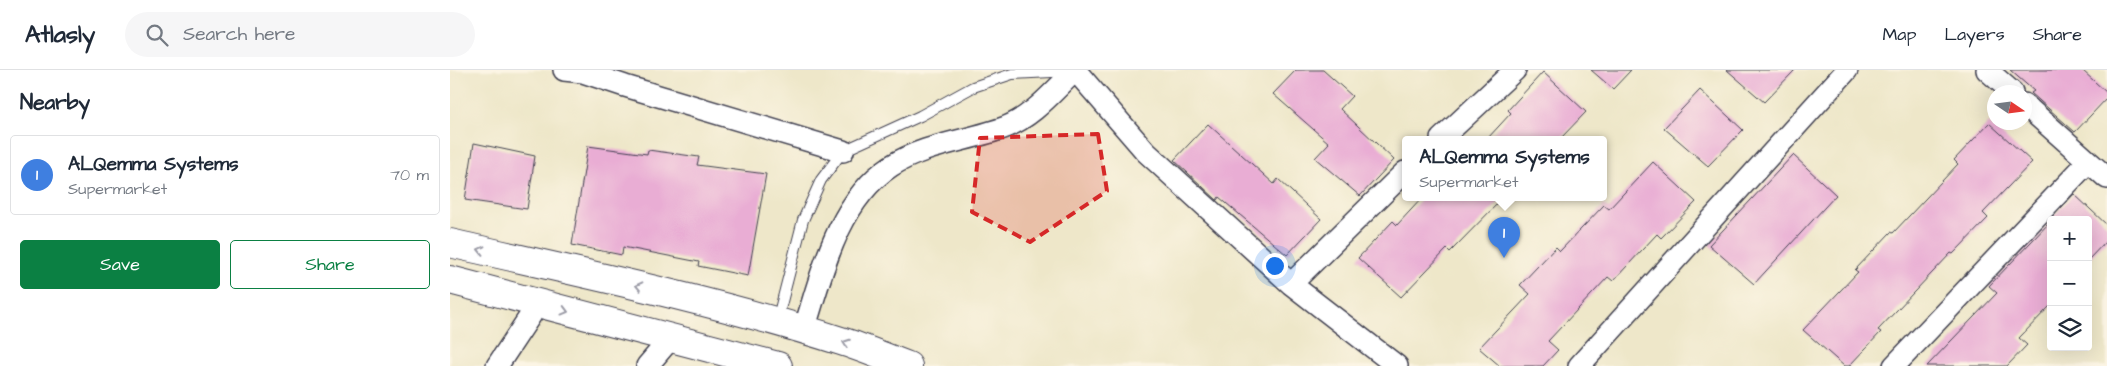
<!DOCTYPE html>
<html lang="en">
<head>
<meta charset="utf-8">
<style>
  body { margin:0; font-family:"Architects Daughter",sans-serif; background:#f6f6f7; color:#1f2937 }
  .controls { position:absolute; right:15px; bottom:15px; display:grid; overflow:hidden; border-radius:5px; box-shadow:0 5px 20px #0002 }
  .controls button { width:45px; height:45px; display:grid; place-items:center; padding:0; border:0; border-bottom:1px solid #e0e1e3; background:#fff; color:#1f2937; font:25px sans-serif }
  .compass { position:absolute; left:1537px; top:15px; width:45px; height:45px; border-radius:50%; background:#fff; box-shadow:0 5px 20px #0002; rotate:103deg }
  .you { position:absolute; left:824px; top:195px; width:18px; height:18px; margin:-12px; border:4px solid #fff; border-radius:50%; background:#1a73e8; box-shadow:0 0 0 8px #1a73e833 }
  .badge { display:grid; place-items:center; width:32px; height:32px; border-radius:50%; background:#0b8043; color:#fff; font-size:16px; font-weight:700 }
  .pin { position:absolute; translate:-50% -41px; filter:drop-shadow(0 1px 2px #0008) }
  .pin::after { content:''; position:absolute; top:26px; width:18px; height:15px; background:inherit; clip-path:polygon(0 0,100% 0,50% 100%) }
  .popup { position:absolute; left:952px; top:66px; width:205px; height:65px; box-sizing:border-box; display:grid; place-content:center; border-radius:5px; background:#fff; filter:drop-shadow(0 1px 4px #0005); font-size:16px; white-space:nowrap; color:#747a83 }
  .popup b { font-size:19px; color:#1f2937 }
  .popup::after { content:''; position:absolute; left:50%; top:100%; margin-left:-10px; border:10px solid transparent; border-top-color:#fff }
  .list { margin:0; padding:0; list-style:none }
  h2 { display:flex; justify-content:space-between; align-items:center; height:65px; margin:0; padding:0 20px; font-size:21px }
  h2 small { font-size:16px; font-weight:400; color:#747a83 }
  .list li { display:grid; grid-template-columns:32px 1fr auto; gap:15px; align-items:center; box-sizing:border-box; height:80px; margin:0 10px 10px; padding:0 10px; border:1px solid #e0e1e3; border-radius:5px }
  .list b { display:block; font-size:19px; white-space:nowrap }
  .list p { margin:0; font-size:16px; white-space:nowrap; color:#747a83 }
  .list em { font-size:16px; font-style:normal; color:#747a83 }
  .actions { display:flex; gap:10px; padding:15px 20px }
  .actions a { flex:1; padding:11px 0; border:1px solid #0b8043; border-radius:5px; text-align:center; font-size:18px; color:#0b8043 }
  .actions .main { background:#0b8043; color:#fff }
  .icon { flex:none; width:28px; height:28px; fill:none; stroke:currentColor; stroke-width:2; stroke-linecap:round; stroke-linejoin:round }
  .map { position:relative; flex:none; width:1657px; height:296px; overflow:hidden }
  header { display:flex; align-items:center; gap:30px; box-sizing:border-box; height:70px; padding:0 25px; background:#fff; border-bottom:1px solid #e0e1e3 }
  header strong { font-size:24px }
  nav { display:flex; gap:28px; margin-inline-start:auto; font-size:18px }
  .search { width:350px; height:45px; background:#f6f6f7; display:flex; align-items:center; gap:12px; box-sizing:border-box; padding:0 18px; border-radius:28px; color:#747a83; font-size:19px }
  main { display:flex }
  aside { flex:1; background:#fff }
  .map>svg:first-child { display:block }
</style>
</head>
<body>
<header>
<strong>Atlasly</strong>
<div class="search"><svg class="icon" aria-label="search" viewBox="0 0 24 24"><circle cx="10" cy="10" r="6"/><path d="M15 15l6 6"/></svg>Search here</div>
<nav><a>Map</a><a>Layers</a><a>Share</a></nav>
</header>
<main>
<aside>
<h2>Nearby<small></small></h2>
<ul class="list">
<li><span class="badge" style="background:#3f7fe0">1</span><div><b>ALQemma Systems</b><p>Supermarket</p></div><em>70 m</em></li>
</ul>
<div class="actions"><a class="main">Save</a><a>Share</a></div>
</aside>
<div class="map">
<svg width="1657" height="296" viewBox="0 0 1657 296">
  <rect width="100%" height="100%" fill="#fcf5e5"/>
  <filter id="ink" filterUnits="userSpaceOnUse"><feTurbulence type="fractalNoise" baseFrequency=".02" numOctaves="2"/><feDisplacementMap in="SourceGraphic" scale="10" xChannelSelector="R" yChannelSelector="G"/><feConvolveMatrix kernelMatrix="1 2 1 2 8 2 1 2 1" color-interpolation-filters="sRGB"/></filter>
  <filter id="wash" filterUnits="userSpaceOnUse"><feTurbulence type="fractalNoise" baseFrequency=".0096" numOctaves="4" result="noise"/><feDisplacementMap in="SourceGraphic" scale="20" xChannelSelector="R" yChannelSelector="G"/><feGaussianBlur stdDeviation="1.12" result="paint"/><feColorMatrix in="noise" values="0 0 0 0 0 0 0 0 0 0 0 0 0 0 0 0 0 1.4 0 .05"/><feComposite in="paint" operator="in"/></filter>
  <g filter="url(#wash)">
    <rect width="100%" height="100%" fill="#eee7c9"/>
    <g id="blocks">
      <!-- building -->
      <path fill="#e9add4" d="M 846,0 L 873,0 L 902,26 L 890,39 L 944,90 L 910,126 L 865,88 L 879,73 L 823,24 Z
        M 1141,0 L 1181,0 L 1163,19 Z
        M 1277,0 L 1345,0 L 1314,32 Z
        M 1560,0 L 1632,0 L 1657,23 L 1657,28 L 1625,62 L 1581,23 L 1584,21 Z
        M 1093,2 L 1136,42 L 1110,69 L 1037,69 L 1061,43 L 1058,40 Z
        M 1250,20 L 1293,60 L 1258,96 L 1214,58 Z
        M 1539,53 L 1582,92 L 1533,143 L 1538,148 L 1503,184 L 1501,183 L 1428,260 L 1431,262 L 1399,296 L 1394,296 L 1353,260 L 1408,202 L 1405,200 L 1441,162 L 1443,163 L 1508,94 L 1504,90 Z
        M 758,54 L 824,114 L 828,109 L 871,149 L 837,185 L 769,127 L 767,130 L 724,90 Z
        M 24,73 L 85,86 L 77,139 L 15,130 Z
        M 138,76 L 197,84 L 198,80 L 249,87 L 247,95 L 316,104 L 298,206 L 248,196 L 249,192 L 173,177 L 172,185 L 122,175 Z
        M 1343,85 L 1386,125 L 1304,214 L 1259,175 Z
        M 1203,92 L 1246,132 L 1211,168 L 1207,164 L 1163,211 L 1158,207 L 1098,271 L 1108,280 L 1093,296 L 1050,296 L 1029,278 L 1080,224 L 1070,215 L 1106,177 L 1110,181 L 1154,135 L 1159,139 Z
        M 1624,124 L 1657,155 L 1657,170 L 1638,190 L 1638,150 L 1600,150 Z
        M 973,127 L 1054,127 L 1000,182 L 997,179 L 951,227 L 908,188 L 943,151 L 947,155 Z
        M 1601,151 L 1601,235 L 1569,268 L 1577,275 L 1557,296 L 1477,296 L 1547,223 L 1539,216 Z"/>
    </g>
  </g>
  <g filter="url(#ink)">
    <use href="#blocks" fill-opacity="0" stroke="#414050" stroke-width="1"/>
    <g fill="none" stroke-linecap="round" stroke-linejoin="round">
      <defs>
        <path id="service" d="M 327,251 L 353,150 L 371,110 L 393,81 L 470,46 L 523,17 L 562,4 L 622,1"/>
        <path id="minor" d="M 114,0 L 133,2 L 175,16 L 393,81
          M 625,0 L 696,82 L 841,214
          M 1537,0 L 1562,22
          M 1574,34 L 1657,108
          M 991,69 L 1065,0
          M 354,260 C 372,203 388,131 441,96 C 475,74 519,71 556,57 C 585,45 603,21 626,0
          M 47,296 L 88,234
          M 197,296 L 221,268
          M 947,296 L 841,214 L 955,102
          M 1129,296 L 1397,0
          M 1444,296 L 1638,92"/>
        <path id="secondary" d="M 0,173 C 131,203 263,230 391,271 C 414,278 436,288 458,296
          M 0,210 L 328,296"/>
      </defs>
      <!-- service casing -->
      <use href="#service" stroke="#414050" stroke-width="12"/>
      <!-- minor casing -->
      <use href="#minor" stroke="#414050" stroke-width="24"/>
      <!-- secondary casing -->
      <use href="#secondary" stroke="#414050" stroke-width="30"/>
      <!-- service -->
      <use href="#service" stroke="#fff" stroke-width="10"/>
      <!-- minor -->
      <use href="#minor" stroke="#fff" stroke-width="21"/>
      <!-- secondary -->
      <use href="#secondary" stroke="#fff" stroke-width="28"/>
    </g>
    <!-- one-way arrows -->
    <defs><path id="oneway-chevron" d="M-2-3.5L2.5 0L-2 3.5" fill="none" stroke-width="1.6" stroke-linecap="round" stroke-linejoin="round" transform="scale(1.25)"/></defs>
    <g stroke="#9c9ca7">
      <use href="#oneway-chevron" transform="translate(31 180) rotate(-167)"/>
      <use href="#oneway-chevron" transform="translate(189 216) rotate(-167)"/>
      <use href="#oneway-chevron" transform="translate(115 241) rotate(15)"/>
      <use href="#oneway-chevron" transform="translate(396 273) rotate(-160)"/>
    </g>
  </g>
  <!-- marked area -->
  <path fill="#d62828" fill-opacity="0.2" stroke="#d62828" stroke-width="4" stroke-dasharray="10 6" stroke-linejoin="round" d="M 648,64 L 657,121 L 580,172 L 522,142 L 530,68 Z"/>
</svg>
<div class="controls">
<button>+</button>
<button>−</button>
<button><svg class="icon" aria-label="layers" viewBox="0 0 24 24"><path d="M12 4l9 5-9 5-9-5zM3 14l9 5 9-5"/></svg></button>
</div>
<svg class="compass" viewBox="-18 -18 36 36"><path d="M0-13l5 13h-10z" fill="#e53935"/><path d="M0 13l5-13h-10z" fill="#747a83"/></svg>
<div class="you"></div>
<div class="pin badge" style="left:1054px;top:188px;background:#3f7fe0">1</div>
<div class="popup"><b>ALQemma Systems</b>Supermarket</div>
</div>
</main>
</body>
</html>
